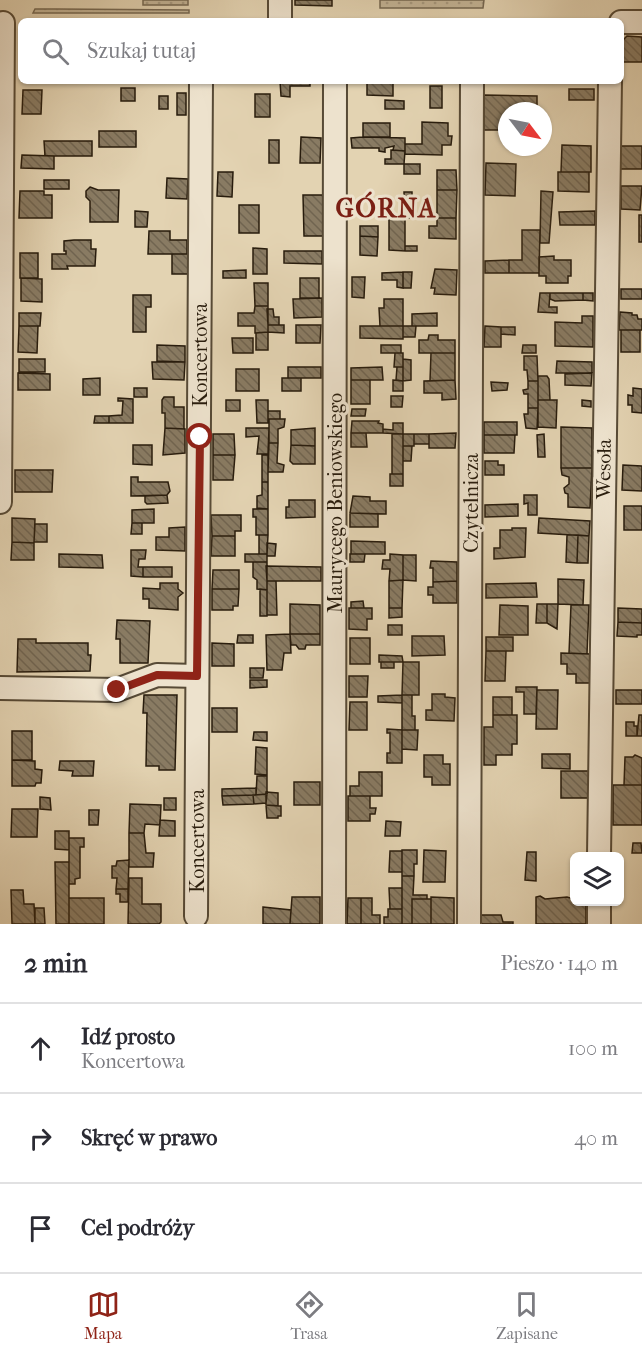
<!DOCTYPE html>
<html lang="pl">
<head>
<meta charset="utf-8">
<style>
  body { margin:0; font-family:"IM FELL French Canon",serif; background:#f2f2f3; color:#2b2b33 }
  .controls { position:absolute; right:18px; bottom:18px; display:grid; overflow:hidden; border-radius:9px; box-shadow:0 2px 4px #0004 }
  .controls button { width:54px; height:54px; display:grid; place-items:center; padding:0; border:0; border-bottom:2px solid #e1e1e2; background:#fff; color:#2b2b33; font:30px sans-serif }
  .compass { position:absolute; left:498px; top:102px; width:54px; height:54px; border-radius:50%; background:#fff; box-shadow:0 2px 4px #0004; rotate:122deg }
  .stop { position:absolute; width:18px; height:18px; margin:-14px; border:4px solid #8f2418; border-radius:50%; background:#fff }
  .stop.end { background:#8f2418; border-color:#fff; box-shadow:0 2px 6px #0008 }
  .list { margin:0; padding:0; list-style:none }
  h2 { display:flex; justify-content:space-between; align-items:center; height:78px; margin:0; padding:0 24px; font-size:26px }
  h2 small { font-size:20px; font-weight:400; color:#7c7c81 }
  .list li { display:grid; grid-template-columns:39px 1fr auto; gap:18px; align-items:center; box-sizing:border-box; height:90px; padding:0 24px; border-top:2px solid #e1e1e2 }
  .list b { display:block; font-size:22px; white-space:nowrap }
  .list p { margin:0; font-size:20px; white-space:nowrap; color:#7c7c81 }
  .list em { font-size:20px; font-style:normal; color:#7c7c81 }
  .icon { flex:none; width:33px; height:33px; fill:none; stroke:currentColor; stroke-width:2; stroke-linecap:round; stroke-linejoin:round }
  .map { position:relative; flex:none; width:642px; height:924px; overflow:hidden }
  .search { position:absolute; background:#fff; box-shadow:0 2px 4px #0004; left:18px; right:18px; top:18px; height:66px; display:flex; align-items:center; gap:15px; box-sizing:border-box; padding:0 21px; border-radius:9px; color:#7c7c81; font-size:22px }
  .sheet { height:348px; background:#fff }
  nav { display:flex; justify-content:space-around; align-items:center; box-sizing:border-box; height:84px; border-top:2px solid #e1e1e2; background:#fff; font-size:16px; color:#7c7c81 }
  nav a { display:grid; justify-items:center; gap:3px }
  nav .on { color:#8f2418 }
  .map>svg:first-child { display:block }
</style>
</head>
<body>
<div class="map">
<svg width="642" height="924" viewBox="0 0 642 924">
  <defs>
    <pattern id="green-dots" width="8" height="8" patternUnits="userSpaceOnUse" patternTransform="scale(1.5)"><rect width="8" height="8" fill="#c3b496"/><path d="M2 2h.1M6 6h.1" fill="none" stroke="#a89a80" stroke-width="1.8" stroke-linecap="round"/></pattern>
    <pattern id="building-back-hatch" width="6" height="6" patternUnits="userSpaceOnUse" patternTransform="scale(1.5)"><rect width="6" height="6" fill="#897b63"/><path d="M-1 5l2 2M0 0l6 6M5-1l2 2" fill="none" stroke="#706450"/></pattern>
  </defs>
  <rect width="100%" height="100%" fill="#e3d3b2"/>
  <filter id="stains"><feTurbulence type="fractalNoise" baseFrequency=".00333" numOctaves="4"/><feColorMatrix values="0 0 0 0 .2 0 0 0 0 .09 0 0 0 0 .02 0 0 0 .5 -.17"/></filter>
  <radialGradient id="worn" r=".72"><stop offset=".6" stop-color="#630" stop-opacity="0"/><stop offset="1" stop-color="#630" stop-opacity=".3"/></radialGradient>
  <!-- green -->
  <path fill="url(#green-dots)" stroke="#766852" stroke-width="1.5" d="M 143,0 L 188,0 L 188,5 L 143,5 Z
    M 380,0 L 484,0 L 483,8 L 380,8 Z
    M 35,9 L 56,9 L 189,10 L 189,13 L 33,13 Z"/>
  <!-- building -->
  <path fill="url(#building-back-hatch)" stroke="#281c0d" stroke-width="1.5" d="M 295,0 L 332,0 L 332,6 L 295,5 Z
    M 627,36 L 642,37 L 642,62 L 623,62 L 623,40 Z
    M 280,81 L 310,81 L 310,86 L 290,86 L 290,97 L 281,96 Z
    M 367,81 L 393,81 L 393,96 L 367,95 Z
    M 430,86 L 442,86 L 442,108 L 430,108 Z
    M 121,88 L 135,88 L 135,101 L 121,101 Z
    M 569,89 L 594,89 L 594,100 L 569,100 Z
    M 23,90 L 42,90 L 41,114 L 22,114 Z
    M 177,93 L 186,93 L 186,115 L 177,115 Z
    M 255,94 L 270,94 L 270,117 L 255,117 Z
    M 484,95 L 537,96 L 537,111 L 507,111 L 507,130 L 484,130 Z
    M 159,96 L 168,96 L 168,109 L 159,109 Z
    M 385,100 L 404,101 L 404,109 L 385,109 Z
    M 422,122 L 448,123 L 448,136 L 452,136 L 451,145 L 442,145 L 442,155 L 405,154 L 405,144 L 422,144 Z
    M 363,123 L 390,123 L 390,137 L 363,137 Z
    M 99,131 L 136,131 L 136,147 L 99,147 Z
    M 301,137 L 321,138 L 320,163 L 300,163 Z
    M 363,137 L 405,138 L 405,151 L 393,150 L 394,146 L 385,148 L 385,152 L 379,151 L 379,148 L 352,148 L 351,138 Z
    M 269,140 L 279,140 L 279,163 L 269,163 Z
    M 44,141 L 92,141 L 92,156 L 45,156 Z
    M 562,145 L 591,146 L 591,172 L 561,172 Z
    M 620,146 L 642,146 L 642,169 L 620,169 Z
    M 391,150 L 405,151 L 404,164 L 385,164 L 385,159 L 391,159 Z
    M 22,155 L 54,156 L 54,169 L 21,168 Z
    M 486,163 L 516,164 L 515,196 L 485,195 Z
    M 404,164 L 420,164 L 420,174 L 404,174 Z
    M 437,170 L 456,170 L 457,190 L 437,190 Z
    M 218,172 L 233,172 L 232,197 L 217,196 Z
    M 558,172 L 589,172 L 589,192 L 558,191 Z
    M 167,178 L 188,179 L 187,199 L 166,198 Z
    M 44,180 L 69,180 L 69,189 L 44,189 Z
    M 621,186 L 642,186 L 640,210 L 621,209 Z
    M 90,187 L 98,190 L 119,190 L 118,222 L 90,222 L 90,201 L 86,197 L 86,191 Z
    M 437,190 L 457,190 L 456,218 L 437,218 Z
    M 20,191 L 44,191 L 44,195 L 52,195 L 52,218 L 19,218 Z
    M 541,191 L 553,192 L 549,243 L 540,243 Z
    M 404,192 L 412,192 L 412,218 L 405,218 Z
    M 303,195 L 323,195 L 323,236 L 304,236 Z
    M 239,205 L 259,205 L 259,233 L 239,233 Z
    M 135,211 L 148,212 L 147,227 L 135,227 Z
    M 595,211 L 595,225 L 560,225 L 559,212 Z
    M 639,215 L 642,215 L 642,242 L 639,242 Z
    M 389,217 L 405,218 L 405,251 L 389,250 Z
    M 437,218 L 456,218 L 456,239 L 429,238 L 429,226 L 437,226 Z
    M 360,226 L 378,226 L 378,237 L 360,236 Z
    M 522,230 L 540,230 L 539,273 L 509,273 L 509,260 L 522,260 Z
    M 149,231 L 170,231 L 170,240 L 187,240 L 187,254 L 148,254 Z
    M 360,236 L 378,237 L 377,256 L 360,255 Z
    M 74,240 L 91,240 L 91,249 L 96,249 L 95,266 L 67,266 L 68,269 L 52,269 L 52,254 L 66,254 L 66,251 L 64,251 L 64,241 Z
    M 405,246 L 417,246 L 417,251 L 405,251 Z
    M 253,248 L 267,249 L 267,274 L 253,274 Z
    M 284,251 L 322,251 L 322,264 L 284,263 Z
    M 20,253 L 38,253 L 38,278 L 20,278 Z
    M 172,254 L 189,254 L 188,274 L 172,274 Z
    M 554,256 L 554,260 L 571,260 L 571,276 L 568,276 L 568,283 L 546,283 L 546,276 L 539,276 L 539,257 Z
    M 509,260 L 509,273 L 485,273 L 485,261 Z
    M 435,269 L 457,270 L 456,295 L 434,294 L 435,288 L 431,288 Z
    M 246,270 L 246,278 L 223,278 L 223,271 Z
    M 403,272 L 403,288 L 397,287 L 397,280 L 382,280 L 382,273 Z
    M 403,272 L 412,272 L 411,288 L 403,288 Z
    M 352,277 L 365,277 L 364,298 L 352,297 Z
    M 21,278 L 42,279 L 42,302 L 21,301 Z
    M 300,278 L 319,278 L 319,298 L 300,298 Z
    M 254,283 L 268,283 L 268,306 L 255,306 Z
    M 621,289 L 642,289 L 642,299 L 621,299 Z
    M 540,293 L 550,293 L 549,307 L 557,307 L 557,313 L 538,312 Z
    M 550,293 L 583,293 L 583,300 L 555,301 L 550,299 Z
    M 583,293 L 593,293 L 593,301 L 583,300 Z
    M 133,295 L 151,295 L 151,307 L 146,307 L 146,332 L 133,332 Z
    M 322,298 L 322,317 L 294,318 L 293,299 Z
    M 384,299 L 403,299 L 403,326 L 380,326 L 379,308 L 384,308 Z
    M 255,306 L 268,306 L 268,332 L 255,333 L 255,326 L 238,326 L 238,313 L 254,313 Z
    M 267,309 L 273,309 L 274,317 L 279,317 L 279,325 L 268,325 Z
    M 620,312 L 632,313 L 632,315 L 637,315 L 638,319 L 642,319 L 642,330 L 619,330 Z
    M 19,313 L 41,313 L 40,326 L 19,326 Z
    M 437,313 L 437,326 L 412,326 L 412,314 Z
    M 582,316 L 593,316 L 593,347 L 555,346 L 555,322 L 582,323 Z
    M 268,325 L 284,325 L 284,333 L 268,332 Z
    M 296,325 L 321,325 L 320,343 L 296,343 Z
    M 19,326 L 38,326 L 37,353 L 18,352 Z
    M 360,326 L 403,326 L 403,339 L 360,338 Z
    M 403,326 L 416,326 L 415,337 L 403,337 Z
    M 485,326 L 501,327 L 501,347 L 484,347 Z
    M 501,327 L 515,327 L 515,335 L 501,334 Z
    M 621,330 L 640,330 L 640,352 L 621,352 Z
    M 268,332 L 268,350 L 256,350 L 256,333 Z
    M 429,335 L 438,335 L 438,340 L 455,340 L 455,353 L 419,353 L 419,340 L 428,340 Z
    M 232,338 L 253,338 L 253,353 L 233,353 Z
    M 157,345 L 185,346 L 185,362 L 157,361 Z
    M 381,345 L 401,345 L 401,353 L 381,353 Z
    M 523,345 L 536,345 L 536,353 L 522,353 Z
    M 395,353 L 403,353 L 403,367 L 394,367 Z
    M 431,353 L 455,353 L 455,380 L 430,381 Z
    M 524,356 L 537,356 L 538,381 L 528,381 L 527,370 L 524,370 Z
    M 19,359 L 45,359 L 45,372 L 19,372 Z
    M 403,359 L 411,360 L 411,380 L 403,381 Z
    M 557,361 L 592,362 L 592,373 L 556,373 Z
    M 152,362 L 185,362 L 184,380 L 153,379 Z
    M 288,367 L 321,367 L 321,378 L 288,378 Z
    M 382,367 L 383,380 L 351,380 L 351,368 Z
    M 397,367 L 403,367 L 403,381 L 396,380 Z
    M 236,369 L 259,369 L 259,391 L 236,391 Z
    M 18,373 L 50,374 L 50,390 L 18,390 Z
    M 592,373 L 591,386 L 565,385 L 565,374 Z
    M 538,376 L 547,376 L 549,379 L 550,400 L 538,400 Z
    M 100,378 L 100,395 L 83,395 L 83,379 Z
    M 282,378 L 301,378 L 301,391 L 282,391 Z
    M 351,380 L 370,380 L 370,404 L 351,404 Z
    M 393,380 L 403,381 L 403,391 L 393,391 Z
    M 455,380 L 456,399 L 442,400 L 442,393 L 424,393 L 424,381 Z
    M 528,381 L 538,381 L 538,408 L 528,408 L 528,394 L 524,394 L 523,390 L 528,389 Z
    M 491,382 L 508,383 L 507,390 L 492,391 Z
    M 134,388 L 147,388 L 147,397 L 134,397 Z
    M 633,388 L 642,389 L 642,413 L 632,412 L 632,405 L 628,405 L 628,395 L 633,396 Z
    M 391,396 L 403,396 L 402,407 L 391,407 Z
    M 164,397 L 174,397 L 174,407 L 184,407 L 184,429 L 165,428 L 165,413 L 162,413 L 162,400 Z
    M 118,398 L 133,399 L 133,423 L 109,423 L 109,416 L 122,415 L 123,401 L 118,401 Z
    M 226,400 L 240,400 L 240,411 L 226,411 Z
    M 256,400 L 268,400 L 268,423 L 257,423 Z
    M 538,400 L 557,400 L 556,428 L 538,427 Z
    M 582,400 L 591,401 L 591,407 L 582,406 Z
    M 528,408 L 538,408 L 537,429 L 526,428 L 524,414 L 528,414 Z
    M 352,409 L 366,409 L 365,416 L 351,416 Z
    M 268,411 L 280,411 L 280,419 L 268,419 Z
    M 95,416 L 109,416 L 109,423 L 94,423 Z
    M 269,419 L 285,419 L 284,427 L 278,429 L 278,443 L 269,443 Z
    M 352,421 L 379,421 L 378,423 L 383,424 L 383,433 L 351,433 Z
    M 484,422 L 517,422 L 517,435 L 484,435 Z
    M 393,423 L 403,423 L 403,434 L 383,433 L 383,429 L 393,430 Z
    M 561,427 L 592,428 L 592,468 L 561,468 Z
    M 165,428 L 185,429 L 185,453 L 163,455 Z
    M 246,428 L 269,428 L 268,454 L 257,454 L 259,436 L 246,437 Z
    M 315,428 L 315,446 L 291,445 L 291,430 Z
    M 351,433 L 366,433 L 367,447 L 351,447 Z
    M 456,433 L 455,448 L 429,448 L 429,434 Z
    M 213,434 L 234,434 L 235,455 L 213,455 Z
    M 392,434 L 403,434 L 403,474 L 392,474 Z
    M 403,434 L 414,434 L 414,446 L 403,446 Z
    M 414,434 L 429,434 L 429,444 L 414,444 Z
    M 544,434 L 545,457 L 538,457 L 537,435 Z
    M 484,435 L 515,435 L 514,453 L 484,453 Z
    M 269,443 L 278,443 L 277,463 L 284,465 L 283,472 L 268,472 Z
    M 133,445 L 152,445 L 152,465 L 133,464 Z
    M 291,445 L 315,446 L 315,464 L 293,464 L 290,461 Z
    M 403,446 L 412,446 L 411,461 L 403,461 Z
    M 213,455 L 235,455 L 233,480 L 213,480 Z
    M 262,455 L 268,455 L 268,482 L 262,482 Z
    M 485,461 L 498,461 L 498,465 L 504,465 L 504,475 L 485,475 Z
    M 623,465 L 642,466 L 642,491 L 622,490 Z
    M 561,468 L 592,468 L 590,508 L 568,507 L 568,494 L 565,493 L 564,488 L 569,484 L 569,477 L 562,475 Z
    M 15,470 L 53,470 L 52,492 L 15,492 Z
    M 390,474 L 403,474 L 403,486 L 390,486 Z
    M 131,477 L 138,477 L 138,482 L 168,482 L 170,491 L 167,495 L 131,496 Z
    M 262,482 L 268,482 L 268,509 L 257,508 L 257,496 L 262,495 Z
    M 167,495 L 168,503 L 147,504 L 145,502 L 145,496 Z
    M 524,495 L 537,495 L 537,515 L 528,515 L 528,503 L 524,504 Z
    M 353,496 L 370,497 L 370,501 L 386,501 L 386,514 L 350,513 Z
    M 289,500 L 315,500 L 315,517 L 286,518 L 286,507 L 289,507 Z
    M 518,504 L 518,516 L 485,517 L 485,505 Z
    M 624,506 L 642,506 L 642,530 L 624,530 Z
    M 154,509 L 154,523 L 132,523 L 132,510 Z
    M 253,509 L 268,509 L 268,535 L 256,535 L 256,517 L 253,517 Z
    M 350,513 L 378,514 L 378,527 L 350,527 Z
    M 211,515 L 241,515 L 241,531 L 235,531 L 235,536 L 212,536 Z
    M 12,518 L 35,519 L 34,543 L 12,542 Z
    M 539,518 L 590,521 L 589,536 L 538,533 Z
    M 132,523 L 142,523 L 142,534 L 131,534 Z
    M 35,524 L 47,524 L 47,542 L 34,542 Z
    M 185,527 L 185,551 L 156,550 L 156,537 L 169,537 L 169,528 Z
    M 512,528 L 526,528 L 525,557 L 494,559 L 494,548 L 500,548 L 500,530 L 512,530 Z
    M 259,535 L 268,535 L 267,554 L 259,554 Z
    M 567,535 L 578,535 L 577,563 L 566,562 Z
    M 578,535 L 589,536 L 588,563 L 577,563 Z
    M 212,536 L 235,536 L 235,556 L 211,556 Z
    M 351,541 L 385,542 L 385,554 L 351,554 Z
    M 12,542 L 34,543 L 34,560 L 11,560 Z
    M 267,543 L 276,544 L 275,556 L 267,556 Z
    M 131,550 L 146,550 L 145,559 L 139,559 L 138,567 L 143,567 L 143,577 L 131,576 Z
    M 59,554 L 102,555 L 103,568 L 59,567 Z
    M 245,554 L 267,554 L 267,562 L 245,562 Z
    M 350,554 L 365,554 L 364,562 L 350,562 Z
    M 390,554 L 403,555 L 403,580 L 389,581 L 390,569 L 382,569 L 383,560 L 390,560 Z
    M 403,555 L 416,555 L 416,581 L 403,580 Z
    M 431,561 L 457,562 L 457,581 L 433,582 L 433,568 L 430,568 Z
    M 253,562 L 267,562 L 267,590 L 257,589 L 257,580 L 253,577 Z
    M 266,566 L 321,567 L 321,581 L 267,581 Z
    M 143,567 L 172,567 L 172,577 L 143,577 Z
    M 213,570 L 239,570 L 239,589 L 212,589 Z
    M 558,579 L 584,580 L 583,605 L 558,604 Z
    M 403,580 L 402,608 L 389,608 L 389,581 Z
    M 267,581 L 276,581 L 277,615 L 267,615 Z
    M 457,581 L 457,603 L 433,603 L 433,595 L 428,595 L 428,587 L 433,587 L 433,582 Z
    M 160,583 L 178,583 L 178,589 L 183,593 L 178,597 L 178,610 L 149,608 L 149,599 L 143,599 L 143,588 L 160,589 Z
    M 536,583 L 537,597 L 486,598 L 486,584 Z
    M 212,589 L 239,589 L 238,606 L 233,606 L 233,610 L 212,610 Z
    M 260,589 L 267,590 L 267,616 L 260,616 Z
    M 363,601 L 364,608 L 351,608 L 351,602 Z
    M 290,604 L 320,605 L 320,634 L 290,634 Z
    M 537,604 L 547,604 L 547,623 L 536,623 Z
    M 547,604 L 558,604 L 557,629 L 547,623 Z
    M 500,605 L 528,606 L 528,635 L 499,635 Z
    M 571,605 L 589,605 L 587,654 L 569,653 Z
    M 349,608 L 372,608 L 372,619 L 367,619 L 367,630 L 349,629 Z
    M 389,608 L 402,608 L 402,617 L 389,618 Z
    M 618,608 L 642,609 L 642,623 L 618,622 Z
    M 117,620 L 150,621 L 148,663 L 120,663 L 120,639 L 116,639 Z
    M 618,622 L 642,623 L 642,635 L 637,635 L 637,637 L 617,636 Z
    M 388,625 L 402,625 L 402,635 L 388,635 Z
    M 290,634 L 291,653 L 284,653 L 282,670 L 267,670 L 266,635 Z
    M 290,634 L 320,634 L 320,645 L 306,645 L 305,649 L 299,649 L 296,645 L 291,645 Z
    M 238,635 L 253,635 L 253,643 L 237,643 Z
    M 412,636 L 444,636 L 445,655 L 412,656 Z
    M 486,637 L 513,637 L 513,651 L 486,651 Z
    M 350,638 L 370,638 L 370,664 L 350,664 Z
    M 18,639 L 36,639 L 36,643 L 88,643 L 88,655 L 91,655 L 90,671 L 17,672 Z
    M 212,643 L 234,644 L 234,666 L 212,666 Z
    M 486,651 L 506,651 L 505,681 L 485,681 Z
    M 561,653 L 590,654 L 590,683 L 576,683 L 576,674 L 567,674 L 567,664 L 561,664 Z
    M 379,655 L 402,656 L 403,662 L 379,662 Z
    M 381,662 L 394,662 L 394,668 L 381,668 Z
    M 403,662 L 419,662 L 419,695 L 402,695 Z
    M 250,668 L 264,668 L 263,678 L 250,678 Z
    M 349,676 L 368,676 L 367,697 L 349,697 Z
    M 250,680 L 267,680 L 267,687 L 250,688 Z
    M 516,687 L 537,687 L 536,714 L 524,714 L 524,692 L 516,692 Z
    M 537,690 L 558,690 L 557,729 L 536,729 Z
    M 616,690 L 642,690 L 642,704 L 616,704 Z
    M 432,694 L 445,694 L 445,697 L 455,698 L 454,721 L 426,720 L 426,710 L 432,710 Z
    M 144,695 L 177,695 L 175,770 L 159,770 L 159,766 L 146,766 L 147,713 L 143,713 Z
    M 402,695 L 412,695 L 412,716 L 415,716 L 415,730 L 402,730 Z
    M 402,695 L 402,703 L 378,702 L 378,696 Z
    M 493,697 L 512,697 L 512,715 L 493,715 Z
    M 350,702 L 367,702 L 367,730 L 349,730 Z
    M 212,708 L 237,708 L 237,732 L 212,732 Z
    M 493,715 L 517,715 L 517,744 L 512,744 L 512,755 L 496,755 L 496,765 L 484,765 L 484,727 L 493,727 Z
    M 639,715 L 642,715 L 642,736 L 637,736 Z
    M 626,722 L 634,722 L 634,726 L 637,726 L 637,736 L 626,736 Z
    M 387,729 L 402,730 L 402,763 L 387,763 L 387,753 L 390,753 L 390,733 L 387,733 Z
    M 402,730 L 418,730 L 417,750 L 402,749 Z
    M 12,731 L 32,731 L 32,760 L 12,760 Z
    M 254,732 L 267,732 L 267,741 L 253,740 Z
    M 256,747 L 267,748 L 267,775 L 255,774 Z
    M 542,754 L 570,754 L 570,769 L 542,768 Z
    M 424,755 L 443,755 L 443,764 L 450,764 L 450,785 L 432,785 L 432,777 L 424,777 Z
    M 635,755 L 642,758 L 642,785 L 624,785 L 625,757 L 633,757 Z
    M 12,760 L 35,761 L 35,769 L 42,770 L 41,783 L 36,783 L 35,786 L 12,786 Z
    M 60,761 L 94,761 L 93,776 L 72,776 L 73,771 L 59,770 Z
    M 561,771 L 589,771 L 588,798 L 561,798 Z
    M 359,772 L 382,772 L 382,796 L 350,796 L 350,786 L 359,786 Z
    M 257,776 L 267,776 L 267,794 L 256,795 Z
    M 294,782 L 320,782 L 320,805 L 294,805 Z
    M 613,785 L 642,785 L 642,825 L 613,825 Z
    M 256,788 L 256,795 L 222,796 L 222,789 Z
    M 266,792 L 278,793 L 278,806 L 266,805 Z
    M 267,794 L 266,803 L 254,804 L 253,795 Z
    M 253,795 L 254,804 L 223,805 L 222,796 Z
    M 348,796 L 370,796 L 370,808 L 376,808 L 375,814 L 370,814 L 370,821 L 348,821 Z
    M 40,797 L 50,798 L 51,810 L 40,809 Z
    M 164,798 L 176,798 L 176,810 L 164,810 Z
    M 130,804 L 161,805 L 160,825 L 145,824 L 144,833 L 129,833 Z
    M 266,805 L 281,806 L 281,816 L 278,816 L 278,818 L 267,818 Z
    M 12,809 L 38,809 L 37,837 L 11,837 Z
    M 89,810 L 99,810 L 98,825 L 89,825 Z
    M 160,820 L 175,821 L 175,836 L 159,836 Z
    M 386,821 L 401,822 L 400,836 L 385,836 Z
    M 55,831 L 69,831 L 69,850 L 55,849 Z
    M 129,833 L 144,833 L 146,853 L 154,853 L 153,867 L 129,867 Z
    M 69,838 L 84,838 L 84,847 L 80,847 L 80,878 L 75,879 L 75,884 L 69,884 Z
    M 633,843 L 641,843 L 642,853 L 632,853 Z
    M 402,850 L 417,850 L 417,864 L 414,864 L 414,876 L 402,876 Z
    M 424,850 L 446,851 L 445,882 L 423,882 Z
    M 390,851 L 402,851 L 402,872 L 389,872 Z
    M 527,852 L 536,852 L 536,881 L 525,880 Z
    M 129,860 L 128,889 L 116,889 L 117,878 L 112,878 L 112,866 L 116,866 L 117,861 Z
    M 55,862 L 69,862 L 69,924 L 56,924 Z
    M 402,876 L 414,876 L 413,895 L 427,895 L 427,899 L 412,899 L 412,924 L 402,924 Z
    M 129,878 L 142,878 L 142,904 L 161,904 L 161,922 L 159,924 L 128,924 Z
    M 389,888 L 402,888 L 402,909 L 390,909 Z
    M 116,889 L 128,889 L 128,902 L 120,902 L 120,894 L 116,894 Z
    M 11,890 L 23,890 L 24,904 L 34,904 L 35,924 L 12,924 Z
    M 540,896 L 545,899 L 567,897 L 574,899 L 574,902 L 586,902 L 586,924 L 536,924 L 536,897 Z
    M 292,897 L 320,897 L 320,924 L 290,924 Z
    M 431,897 L 454,898 L 454,924 L 431,924 Z
    M 69,898 L 104,898 L 104,924 L 69,924 Z
    M 348,898 L 361,898 L 361,924 L 347,924 Z
    M 361,898 L 372,898 L 372,915 L 380,915 L 380,924 L 361,924 Z
    M 412,899 L 431,899 L 431,924 L 412,924 Z
    M 263,907 L 291,910 L 290,924 L 263,924 Z
    M 35,908 L 44,908 L 45,924 L 35,924 Z
    M 388,909 L 402,909 L 402,924 L 384,924 L 384,917 L 388,917 Z
    M 481,915 L 501,915 L 503,922 L 513,922 L 513,924 L 481,924 Z"/>
  <g fill="none" stroke-linecap="round" stroke-linejoin="round">
    <defs>
      <path id="minor" d="M 280,21 L 280,0
        M 621,22 L 642,22
        M 0,502 L 3,23
        M 0,688 L 117,690 L 157,675 L 197,676
        M 599,856 L 610,81
        M 196,916 L 201,81
        M 334,924 L 335,81
        M 469,924 L 472,81
        M 599,924 L 599,902"/>
    </defs>
    <!-- minor casing -->
    <use href="#minor" stroke="#574a36" stroke-width="26"/>
    <!-- minor -->
    <use href="#minor" stroke="#ede2cd" stroke-width="22"/>
  </g>
  <g fill="none" stroke-linecap="round" stroke-linejoin="round">
    <!-- route -->
    <path stroke="#8f2418" stroke-width="8" d="M 117,690 L 157,675 L 197,676 L 200,437"/>
  </g>
  <g text-anchor="middle" dominant-baseline="central" stroke-width="6" stroke-linejoin="round" paint-order="stroke">
    <!-- street labels -->
    <g font-size="20" fill="#281c0d" stroke="#ede2cd">
      <text transform="translate(200 355) rotate(-90)">Koncertowa</text>
      <text transform="translate(604 469) rotate(-89)">Wesoła</text>
      <text transform="translate(335 503) rotate(-90)">Maurycego Beniowskiego</text>
      <text transform="translate(471 503) rotate(-90)">Czytelnicza</text>
      <text transform="translate(197 841) rotate(-90)">Koncertowa</text>
    </g>
    <!-- district labels -->
    <g font-size="26" font-weight="bold" letter-spacing="1.5" fill="#7a1f14" stroke="#ede2cd">
      <text x="386" y="208">GÓRNA</text>
    </g>
  </g>
  <rect width="100%" height="100%" filter="url(#stains)"/>
  <rect width="100%" height="100%" fill="url(#worn)"/>
</svg>
<div class="controls">
<button><svg class="icon" aria-label="layers" viewBox="0 0 24 24"><path d="M12 4l9 5-9 5-9-5zM3 14l9 5 9-5"/></svg></button>
</div>
<svg class="compass" viewBox="-18 -18 36 36"><path d="M0-13l5 13h-10z" fill="#e53935"/><path d="M0 13l5-13h-10z" fill="#7c7c81"/></svg>
<div class="stop" style="left:200px;top:437px"></div>
<div class="stop end" style="left:117px;top:690px"></div>
<div class="search"><svg class="icon" aria-label="search" viewBox="0 0 24 24"><circle cx="10" cy="10" r="6"/><path d="M15 15l6 6"/></svg>Szukaj tutaj</div>
</div>
<section class="sheet">
<h2>2 min<small>Pieszo · 140 m</small></h2>
<ul class="list">
<li><svg class="icon" aria-label="ahead" viewBox="0 0 24 24"><path d="M12 20V5M6 11l6-6 6 6"/></svg><div><b>Idź prosto</b><p>Koncertowa</p></div><em>100 m</em></li>
<li><svg class="icon" aria-label="right" viewBox="0 0 24 24"><path d="M7 20v-9h11M14 6l5 5-5 5"/></svg><div><b>Skręć w prawo</b></div><em>40 m</em></li>
<li><svg class="icon" aria-label="arrive" viewBox="0 0 24 24"><path d="M6 21V4h12l-3 4 3 4H6"/></svg><div><b>Cel podróży</b></div></li>
</ul>
</section>
<nav>
<a class="on"><svg class="icon" aria-label="map" viewBox="0 0 24 24"><path d="M3 6l6-2 6 2 6-2v14l-6 2-6-2-6 2zM9 4v14M15 6v14"/></svg>Mapa</a>
<a><svg class="icon" aria-label="directions" viewBox="0 0 24 24"><path d="M12 3l9 9-9 9-9-9zM9 14v-3h6M13 9l2 2-2 2"/></svg>Trasa</a>
<a><svg class="icon" aria-label="saved" viewBox="0 0 24 24"><path d="M7 4h10v16l-5-4-5 4z"/></svg>Zapisane</a>
</nav>
</body>
</html>
